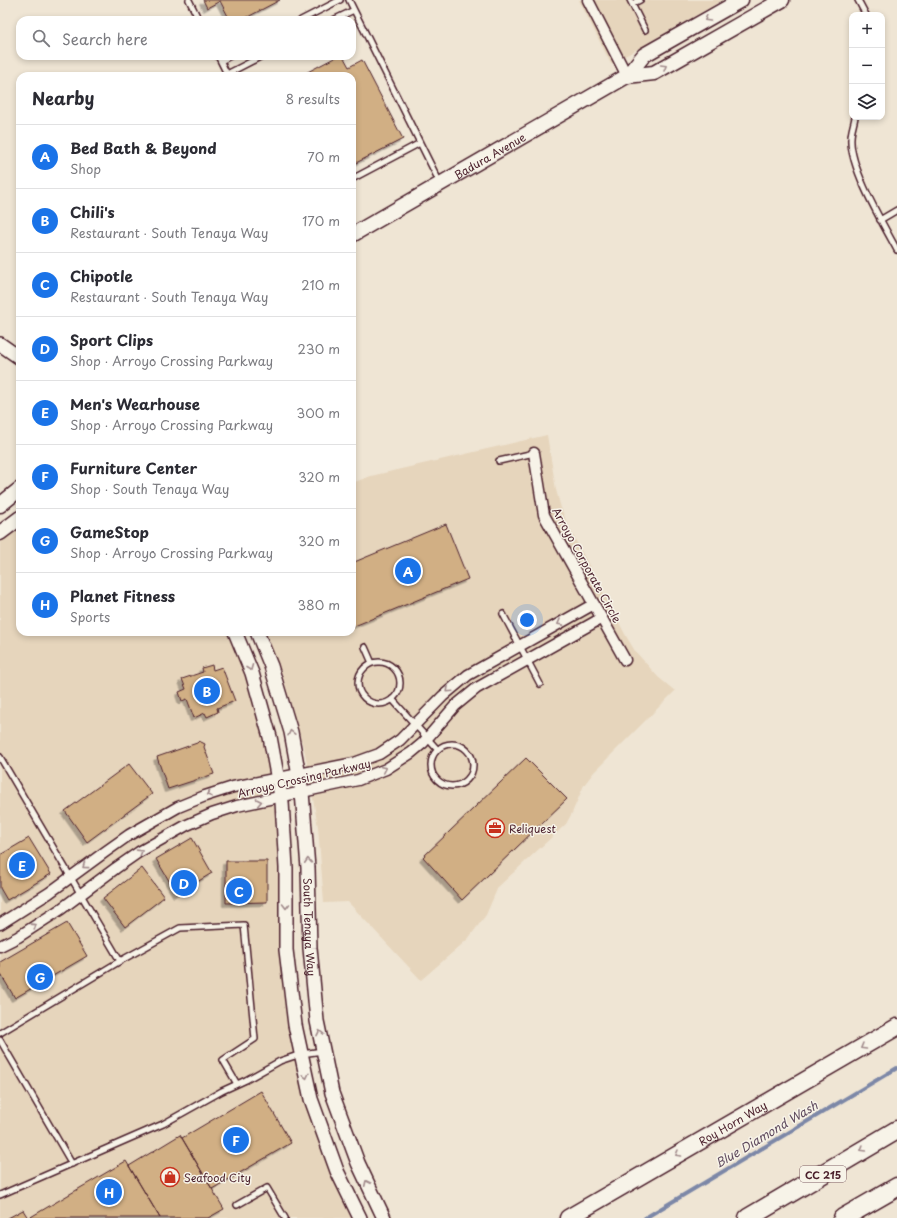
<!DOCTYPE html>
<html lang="en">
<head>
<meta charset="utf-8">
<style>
  body { margin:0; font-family:"Playpen Sans",sans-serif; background:#f2f2f3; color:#2b2b33 }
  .controls { position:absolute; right:12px; top:12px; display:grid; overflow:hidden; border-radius:8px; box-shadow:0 2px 6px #0003 }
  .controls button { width:36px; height:36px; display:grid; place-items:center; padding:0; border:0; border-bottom:1px solid #e1e1e2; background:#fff; color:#2b2b33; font:20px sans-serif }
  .you { position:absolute; left:527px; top:620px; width:14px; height:14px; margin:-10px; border:3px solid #fff; border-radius:50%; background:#1a73e8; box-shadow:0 0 0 6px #1a73e833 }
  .badge { display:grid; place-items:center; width:26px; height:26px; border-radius:50%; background:#1a73e8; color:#fff; font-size:13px; font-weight:700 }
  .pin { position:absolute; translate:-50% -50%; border:2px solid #fff; box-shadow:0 1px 4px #0006 }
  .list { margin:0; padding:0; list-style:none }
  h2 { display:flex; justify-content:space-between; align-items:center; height:52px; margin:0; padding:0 16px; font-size:17px }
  h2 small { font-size:13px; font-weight:400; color:#7c7c81 }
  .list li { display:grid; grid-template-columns:26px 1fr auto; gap:12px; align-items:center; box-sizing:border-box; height:64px; padding:0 16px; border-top:1px solid #e1e1e2 }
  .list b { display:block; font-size:15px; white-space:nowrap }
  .list p { margin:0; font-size:13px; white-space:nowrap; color:#7c7c81 }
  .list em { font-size:13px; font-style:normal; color:#7c7c81 }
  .icon { flex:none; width:22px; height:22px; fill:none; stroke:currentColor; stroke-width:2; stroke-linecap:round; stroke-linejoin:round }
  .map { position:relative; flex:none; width:897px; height:1218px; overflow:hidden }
  .search { position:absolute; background:#fff; box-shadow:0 2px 6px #0003; left:16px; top:16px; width:340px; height:44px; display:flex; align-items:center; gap:10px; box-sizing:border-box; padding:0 14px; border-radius:12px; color:#7c7c81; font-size:15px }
  .panel { position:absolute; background:#fff; box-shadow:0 2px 6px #0003; left:16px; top:72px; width:340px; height:564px; border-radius:12px }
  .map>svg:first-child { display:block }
</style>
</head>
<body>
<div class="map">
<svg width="897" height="1218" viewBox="0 0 897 1218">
  <defs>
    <filter id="shadow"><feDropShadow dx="-3.5" dy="3.5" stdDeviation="0" flood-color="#0004"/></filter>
  </defs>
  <rect width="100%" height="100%" fill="#efe5d4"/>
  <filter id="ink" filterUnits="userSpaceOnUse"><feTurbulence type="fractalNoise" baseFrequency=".025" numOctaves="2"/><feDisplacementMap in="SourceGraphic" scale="8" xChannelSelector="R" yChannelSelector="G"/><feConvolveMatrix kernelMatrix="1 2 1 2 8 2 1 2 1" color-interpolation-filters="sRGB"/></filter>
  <g filter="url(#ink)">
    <!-- built -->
    <path fill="#e6d5bc" d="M 579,0 L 723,0 L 611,64 Z
      M 547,435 L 556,490 L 561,508 L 568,526 L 626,636 L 635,651 L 658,677 L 675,691 L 594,772 L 584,785 L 572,813 L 566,824 L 498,887 L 486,915 L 468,939 L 421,980 L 348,902 L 324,903 L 318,827 L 305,753 L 284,680 L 266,632 L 352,632 L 352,483 L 371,476 Z
      M 20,526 L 20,632 L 227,632 L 245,675 L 263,738 L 274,803 L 278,868 L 279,950 L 287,1026 L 304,1101 L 330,1173 L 351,1218 L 0,1218 L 0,541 Z"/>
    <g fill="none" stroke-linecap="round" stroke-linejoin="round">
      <!-- stream -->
      <path stroke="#7c87a7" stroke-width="4" d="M 645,1218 L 897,1068"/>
    </g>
    <!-- building -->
    <path fill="#d1af84" stroke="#4a1f2b" filter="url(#shadow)" d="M 203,0 L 280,0 L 242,20 L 230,20 L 220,1 L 207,8 Z
      M 338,56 L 343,56 L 349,67 L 362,60 L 403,139 L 352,165 L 352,76 L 300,76 Z
      M 446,524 L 468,579 L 352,627 L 352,563 Z
      M 212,665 L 213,670 L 222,667 L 235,701 L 217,708 L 218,712 L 207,717 L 205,713 L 194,718 L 187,699 L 182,701 L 179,692 L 186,689 L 182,679 L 203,672 L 202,668 Z
      M 199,741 L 205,744 L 204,747 L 214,774 L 168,789 L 157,757 L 197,743 Z
      M 526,758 L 567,799 L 462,900 L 423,857 Z
      M 129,764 L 152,794 L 87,842 L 65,811 Z
      M 29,838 L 51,874 L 7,900 L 0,888 L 0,855 Z
      M 192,838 L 212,873 L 177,894 L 156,859 Z
      M 226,861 L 267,861 L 267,902 L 226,903 Z
      M 142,868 L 164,897 L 125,927 L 103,898 Z
      M 67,923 L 87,956 L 15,998 L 0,973 L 0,962 Z
      M 261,1091 L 291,1143 L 212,1189 L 182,1138 Z
      M 180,1135 L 224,1209 L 208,1218 L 160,1218 L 129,1166 Z
      M 126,1161 L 160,1218 L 29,1218 Z
      M 23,1210 L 28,1218 L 8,1218 Z"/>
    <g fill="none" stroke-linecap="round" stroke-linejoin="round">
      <defs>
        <path id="service" d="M 189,0 L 199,20
          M 349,0 L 440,183
          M 630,0 L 632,4 L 640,0
          M 858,0 L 866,15
          M 632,4 L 645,30
          M 301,20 L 340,0
          M 333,20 L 354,10
          M 218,56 L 228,76
          M 221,61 L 230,56
          M 227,74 L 262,56
          M 855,117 C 854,124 851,131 851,138 C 849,167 883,224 897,250
          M 352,179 L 420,143
          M 880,220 L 897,210
          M 499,461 L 534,453
          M 503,614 L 540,684
          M 365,647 L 372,663
          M358 683a21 21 0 1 1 42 0a21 21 0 1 1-42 0Z
          M 392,699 L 437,749
          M431 765a21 21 0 1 1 42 0a21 21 0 1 1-42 0Z
          M 0,757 L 120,961 L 180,928 L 244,925 L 255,1039 L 223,1060 L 237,1084
          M 0,1033 L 120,961
          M 0,1040 L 72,1164
          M 0,1195 L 163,1124 L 222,1091 L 246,1080 L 280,1061 L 301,1054 L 323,1051
          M 237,1205 L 267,1188 L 285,1218"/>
        <path id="minor" d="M 588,0 L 627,76
          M 534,453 L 544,515 L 625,660
          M 0,924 L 49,893 L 105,852 L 129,835 L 178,807 L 205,796 L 233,787 L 354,763 L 379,754 L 400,740 L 443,696 L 468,675 L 594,604
          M 0,946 L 18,937 L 61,909 L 116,868 L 139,852 L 187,825 L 212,814 L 237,806 L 358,780 L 386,769 L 411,753 L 423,743 L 455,706 L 477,688 L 602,618"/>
        <g id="tertiary">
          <path d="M 0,344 L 20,358"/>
          <path d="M 235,632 L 252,673 L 270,737 L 282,802 L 286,868 L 286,950 L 295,1025 L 311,1099 L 337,1171 L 360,1218"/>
          <path id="s1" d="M 257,632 L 271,666 L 291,732 L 302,792 L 308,868 L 310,948 L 317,1021 L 332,1093 L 358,1163 L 384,1218"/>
        </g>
        <g id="secondary">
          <path d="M 627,76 L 654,73 L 782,0"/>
          <path id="s2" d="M 352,235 L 627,76 L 644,55 L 741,0"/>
          <path d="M 0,505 L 20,489"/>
          <path d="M 0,533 L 20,518"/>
        </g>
        <g id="primary">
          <path id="s3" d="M 568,1218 L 897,1027"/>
        </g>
        <path id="motorway" d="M 748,1218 L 897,1130
          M 843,1218 L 897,1187"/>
      </defs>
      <!-- service casing -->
      <use href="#service" stroke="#4a1f2b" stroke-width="8"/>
      <!-- minor casing -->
      <use href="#minor" stroke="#4a1f2b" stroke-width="13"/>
      <!-- tertiary casing -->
      <use href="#tertiary" stroke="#4a1f2b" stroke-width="16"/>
      <!-- secondary casing -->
      <use href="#secondary" stroke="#4a1f2b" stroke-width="17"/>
      <!-- primary casing -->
      <use href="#primary" stroke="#4a1f2b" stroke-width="19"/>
      <!-- motorway casing -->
      <use href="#motorway" stroke="#4a1f2b" stroke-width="21"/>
      <!-- service -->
      <use href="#service" stroke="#f7f3e8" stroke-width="5"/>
      <!-- minor -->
      <use href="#minor" stroke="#f7f3e8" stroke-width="10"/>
      <!-- tertiary -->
      <use href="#tertiary" stroke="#f7f3e8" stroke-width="13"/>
      <!-- secondary -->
      <use href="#secondary" stroke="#f7f3e8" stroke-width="14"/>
      <!-- primary -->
      <use href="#primary" stroke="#f7f3e8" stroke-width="16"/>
      <!-- motorway -->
      <use href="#motorway" stroke="#f7f3e8" stroke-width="18"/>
    </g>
    <!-- one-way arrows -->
    <defs><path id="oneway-chevron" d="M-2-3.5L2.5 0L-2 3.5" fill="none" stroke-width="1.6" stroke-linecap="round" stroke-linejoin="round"/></defs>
    <g stroke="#a0898a">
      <use href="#oneway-chevron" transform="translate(707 19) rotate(150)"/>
      <use href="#oneway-chevron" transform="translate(664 67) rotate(-30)"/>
      <use href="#oneway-chevron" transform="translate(560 623) rotate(151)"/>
      <use href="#oneway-chevron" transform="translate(250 668) rotate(68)"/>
      <use href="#oneway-chevron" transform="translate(449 690) rotate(137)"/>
      <use href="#oneway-chevron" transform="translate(291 733) rotate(-103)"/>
      <use href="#oneway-chevron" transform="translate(384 769) rotate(-26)"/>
      <use href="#oneway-chevron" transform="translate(209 794) rotate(162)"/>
      <use href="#oneway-chevron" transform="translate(259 802) rotate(-11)"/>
      <use href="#oneway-chevron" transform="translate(140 852) rotate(-32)"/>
      <use href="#oneway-chevron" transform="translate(308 861) rotate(-94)"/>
      <use href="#oneway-chevron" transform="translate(85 866) rotate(143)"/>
      <use href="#oneway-chevron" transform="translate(286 906) rotate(90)"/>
      <use href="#oneway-chevron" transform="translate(34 926) rotate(-33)"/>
      <use href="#oneway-chevron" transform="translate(320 1033) rotate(-102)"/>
      <use href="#oneway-chevron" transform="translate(863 1047) rotate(150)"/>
      <use href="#oneway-chevron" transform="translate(306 1076) rotate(77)"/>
      <use href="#oneway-chevron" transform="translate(863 1149) rotate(149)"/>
      <use href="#oneway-chevron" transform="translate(678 1154) rotate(150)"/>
      <use href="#oneway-chevron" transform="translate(367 1183) rotate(-115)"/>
    </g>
  </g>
  <!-- icons -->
  <defs>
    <symbol id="office-ring" viewBox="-11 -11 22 22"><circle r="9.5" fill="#f7f3e8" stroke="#c8321e" stroke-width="1.5"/><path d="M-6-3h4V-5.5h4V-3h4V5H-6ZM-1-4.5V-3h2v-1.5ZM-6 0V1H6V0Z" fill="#c8321e"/></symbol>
    <symbol id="shop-ring" viewBox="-11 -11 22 22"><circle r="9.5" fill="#f7f3e8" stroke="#c8321e" stroke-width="1.5"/><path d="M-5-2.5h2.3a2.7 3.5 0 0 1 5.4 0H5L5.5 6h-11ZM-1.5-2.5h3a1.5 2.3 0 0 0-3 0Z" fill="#c8321e"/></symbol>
  </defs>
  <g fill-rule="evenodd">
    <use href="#office-ring" x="484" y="817" width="22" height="22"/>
    <use href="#shop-ring" x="159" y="1166" width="22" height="22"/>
  </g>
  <g text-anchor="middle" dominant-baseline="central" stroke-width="3" stroke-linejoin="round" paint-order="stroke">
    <!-- shield labels -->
    <rect fill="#f7f3e8" stroke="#7e5f64" stroke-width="1" x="800" y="1166" width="46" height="16" rx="3"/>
    <g font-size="10" font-weight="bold" fill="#4a1f2b">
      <text x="823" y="1174">CC 215</text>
    </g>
    <!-- street labels -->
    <g font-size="11" fill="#4a1f2b" stroke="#f7f3e8">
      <text stroke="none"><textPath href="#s2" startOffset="159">Badura Avenue</textPath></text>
      <text transform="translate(587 565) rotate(61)">Arroyo Corporate Circle</text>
      <text transform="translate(304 778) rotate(-13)">Arroyo Crossing Parkway</text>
      <text stroke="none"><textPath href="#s1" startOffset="302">South Tenaya Way</textPath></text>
      <text stroke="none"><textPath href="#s3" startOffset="190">Roy Horn Way</textPath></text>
    </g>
    <!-- poi labels -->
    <g font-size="11" fill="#4a1f2b" stroke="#f7f3e8" text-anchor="start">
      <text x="509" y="828">Reliquest</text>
      <text x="184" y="1177">Seafood City</text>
    </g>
    <!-- water labels -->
    <g font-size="12" font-style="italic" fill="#5f4a5e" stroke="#f7f3e8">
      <text transform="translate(766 1134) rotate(-31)">Blue Diamond Wash</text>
    </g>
  </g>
</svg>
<div class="controls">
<button>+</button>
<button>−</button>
<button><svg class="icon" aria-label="layers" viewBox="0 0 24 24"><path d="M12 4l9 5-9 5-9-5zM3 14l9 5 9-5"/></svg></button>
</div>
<div class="you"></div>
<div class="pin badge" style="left:408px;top:571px">A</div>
<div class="pin badge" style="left:207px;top:691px">B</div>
<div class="pin badge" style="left:239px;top:891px">C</div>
<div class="pin badge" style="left:184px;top:883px">D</div>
<div class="pin badge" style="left:22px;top:865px">E</div>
<div class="pin badge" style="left:236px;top:1140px">F</div>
<div class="pin badge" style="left:40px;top:977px">G</div>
<div class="pin badge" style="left:109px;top:1192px">H</div>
<div class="search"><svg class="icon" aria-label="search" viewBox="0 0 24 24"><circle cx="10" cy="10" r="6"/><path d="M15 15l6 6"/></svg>Search here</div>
<section class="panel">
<h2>Nearby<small>8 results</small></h2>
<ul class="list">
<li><span class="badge">A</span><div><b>Bed Bath &amp; Beyond</b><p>Shop</p></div><em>70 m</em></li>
<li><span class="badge">B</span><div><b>Chili's</b><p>Restaurant · South Tenaya Way</p></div><em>170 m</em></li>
<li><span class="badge">C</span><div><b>Chipotle</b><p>Restaurant · South Tenaya Way</p></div><em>210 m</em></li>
<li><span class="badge">D</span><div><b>Sport Clips</b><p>Shop · Arroyo Crossing Parkway</p></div><em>230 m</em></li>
<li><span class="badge">E</span><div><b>Men's Wearhouse</b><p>Shop · Arroyo Crossing Parkway</p></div><em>300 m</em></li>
<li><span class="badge">F</span><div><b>Furniture Center</b><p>Shop · South Tenaya Way</p></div><em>320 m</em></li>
<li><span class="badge">G</span><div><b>GameStop</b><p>Shop · Arroyo Crossing Parkway</p></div><em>320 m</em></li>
<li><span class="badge">H</span><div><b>Planet Fitness</b><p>Sports</p></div><em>380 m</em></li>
</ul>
</section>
</div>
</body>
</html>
